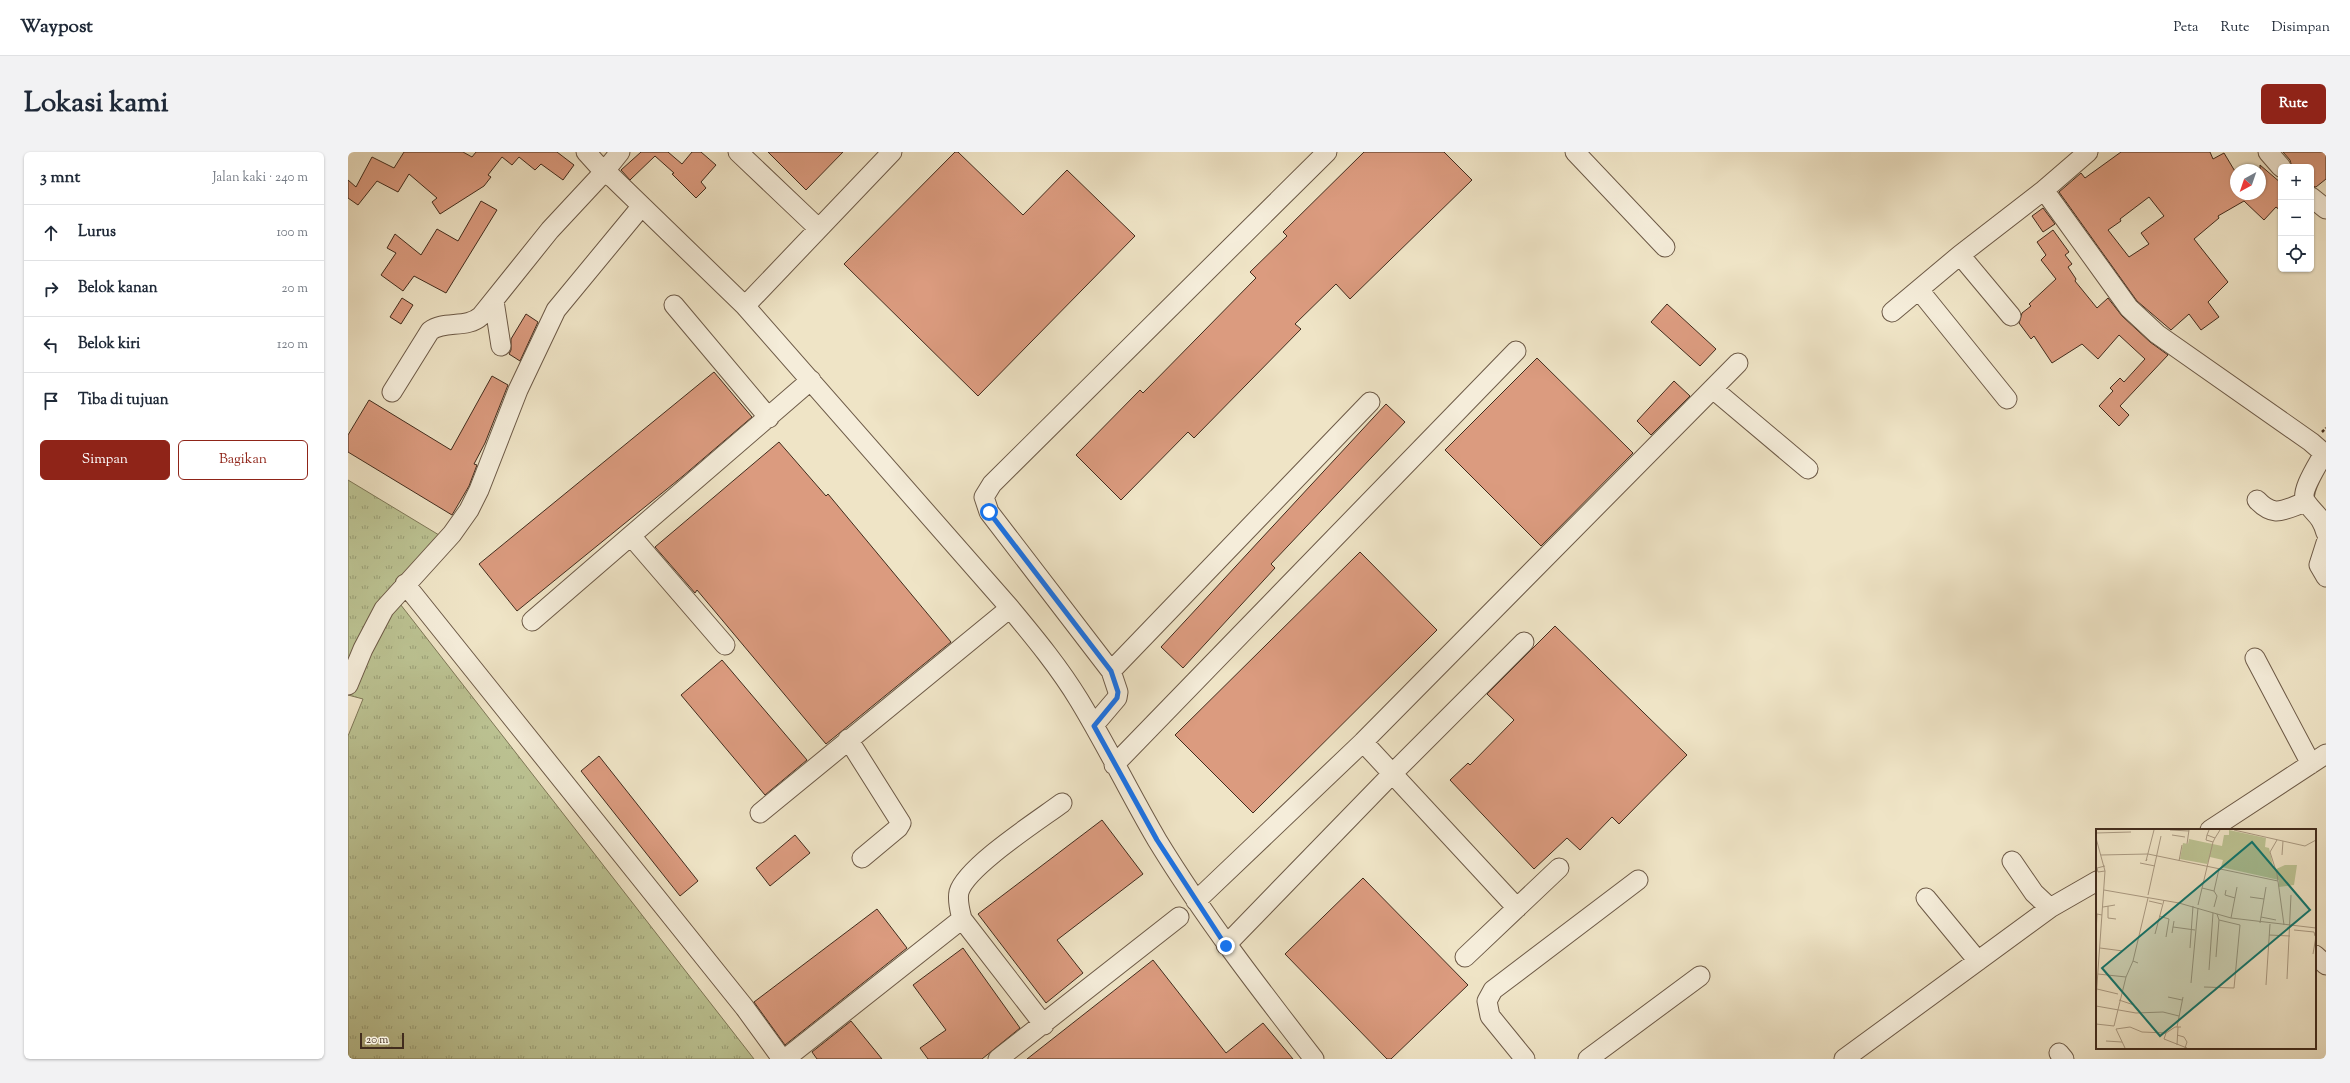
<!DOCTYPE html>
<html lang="id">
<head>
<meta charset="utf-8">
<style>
  body { margin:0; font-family:"Sorts Mill Goudy",serif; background:#f2f2f3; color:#1f2937 }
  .controls { position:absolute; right:12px; top:12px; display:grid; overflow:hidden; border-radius:6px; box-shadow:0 1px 3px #0004 }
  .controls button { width:36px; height:36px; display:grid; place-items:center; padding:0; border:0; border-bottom:1px solid #e0e1e3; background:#fff; color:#1f2937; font:20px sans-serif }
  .compass { position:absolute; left:1882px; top:12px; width:36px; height:36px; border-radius:50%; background:#fff; box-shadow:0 1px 3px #0004; rotate:220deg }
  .scale { position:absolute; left:12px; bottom:10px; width:44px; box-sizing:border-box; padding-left:4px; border:2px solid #422c1d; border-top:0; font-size:11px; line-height:14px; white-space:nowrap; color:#422c1d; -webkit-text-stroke:3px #f5edda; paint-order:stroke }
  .stop { position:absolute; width:12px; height:12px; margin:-9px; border:3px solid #1a73e8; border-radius:50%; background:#fff }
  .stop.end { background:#1a73e8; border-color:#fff; box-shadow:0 1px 4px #0008 }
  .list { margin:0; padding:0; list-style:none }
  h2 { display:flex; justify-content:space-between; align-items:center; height:52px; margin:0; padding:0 16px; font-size:17px }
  h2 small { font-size:13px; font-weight:400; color:#747a83 }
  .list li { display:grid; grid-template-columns:26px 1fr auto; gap:12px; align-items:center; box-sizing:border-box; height:56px; padding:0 16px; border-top:1px solid #e0e1e3 }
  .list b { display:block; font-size:15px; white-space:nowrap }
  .list em { font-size:13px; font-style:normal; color:#747a83 }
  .actions { display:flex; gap:8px; padding:12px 16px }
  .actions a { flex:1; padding:9px 0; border:1px solid #8f2418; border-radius:6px; text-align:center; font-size:14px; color:#8f2418 }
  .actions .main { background:#8f2418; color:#fff }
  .icon { flex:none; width:22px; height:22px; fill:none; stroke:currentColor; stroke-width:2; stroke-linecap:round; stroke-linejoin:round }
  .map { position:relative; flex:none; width:1978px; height:907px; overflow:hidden; border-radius:6px }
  header { display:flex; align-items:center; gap:24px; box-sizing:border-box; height:56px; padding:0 20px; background:#fff; border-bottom:1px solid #e0e1e3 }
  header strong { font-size:19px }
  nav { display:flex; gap:22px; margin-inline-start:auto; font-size:14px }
  .intro { display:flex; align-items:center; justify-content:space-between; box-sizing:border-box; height:96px; padding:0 24px }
  h1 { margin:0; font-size:28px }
  .button { padding:10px 18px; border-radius:6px; background:#8f2418; color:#fff; font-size:14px; font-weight:700 }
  main { display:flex; gap:24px; padding:0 24px }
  aside { flex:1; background:#fff; border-radius:6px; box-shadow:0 1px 3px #0004 }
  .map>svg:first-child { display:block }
</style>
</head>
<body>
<header>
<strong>Waypost</strong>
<nav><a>Peta</a><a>Rute</a><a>Disimpan</a></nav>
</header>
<div class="intro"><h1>Lokasi kami</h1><a class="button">Rute</a></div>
<main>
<aside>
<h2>3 mnt<small>Jalan kaki · 240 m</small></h2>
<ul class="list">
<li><svg class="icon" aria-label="ahead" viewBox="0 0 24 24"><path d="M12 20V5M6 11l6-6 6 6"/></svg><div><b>Lurus</b></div><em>100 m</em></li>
<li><svg class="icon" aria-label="right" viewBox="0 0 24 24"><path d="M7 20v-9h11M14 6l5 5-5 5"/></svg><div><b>Belok kanan</b></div><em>20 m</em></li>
<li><svg class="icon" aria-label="left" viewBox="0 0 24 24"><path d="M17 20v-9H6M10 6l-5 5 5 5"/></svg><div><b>Belok kiri</b></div><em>120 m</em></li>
<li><svg class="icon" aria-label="arrive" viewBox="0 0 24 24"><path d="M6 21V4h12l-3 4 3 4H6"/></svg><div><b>Tiba di tujuan</b></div></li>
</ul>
<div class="actions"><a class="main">Simpan</a><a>Bagikan</a></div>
</aside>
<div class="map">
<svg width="1978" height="907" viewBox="0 0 1978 907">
  <defs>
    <pattern id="grass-tufts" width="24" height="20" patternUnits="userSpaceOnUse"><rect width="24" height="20" fill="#bcc393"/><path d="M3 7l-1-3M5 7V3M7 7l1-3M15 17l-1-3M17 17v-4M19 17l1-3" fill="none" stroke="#9a9f77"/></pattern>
  </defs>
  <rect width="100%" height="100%" fill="#efe4c6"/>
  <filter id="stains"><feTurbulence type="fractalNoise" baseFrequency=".005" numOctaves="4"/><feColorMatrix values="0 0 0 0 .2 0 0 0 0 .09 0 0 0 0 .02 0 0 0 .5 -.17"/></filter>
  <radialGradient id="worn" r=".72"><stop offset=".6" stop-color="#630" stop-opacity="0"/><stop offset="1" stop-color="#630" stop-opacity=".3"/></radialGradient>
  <!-- grass -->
  <path fill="url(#grass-tufts)" stroke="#7f7858" d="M 0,328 L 91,383 L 42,439 L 406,907 L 0,907 L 0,584 L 15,547 L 0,543 Z"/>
  <!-- building -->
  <path fill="#db9b7f" stroke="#422c1d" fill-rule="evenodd" d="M 56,0 L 115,0 L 124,5 L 128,0 L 209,0 L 226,13 L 215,28 L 193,12 L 187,18 L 171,5 L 164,13 L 154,5 L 140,23 L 143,25 L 136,34 L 92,62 L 84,50 L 89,46 L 61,22 L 50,40 L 29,29 L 10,53 L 0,46 L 0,28 L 8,35 L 24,5 L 46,16 Z
    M 293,0 L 320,0 L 334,12 L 344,0 L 353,0 L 368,13 L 353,30 L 358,36 L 348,46 L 324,22 L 326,21 L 307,4 L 282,28 L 273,18 Z
    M 420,0 L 495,0 L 458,38 Z
    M 607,0 L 610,0 L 675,63 L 719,18 L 787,84 L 630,244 L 496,112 Z
    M 1016,0 L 1096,0 L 1124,28 L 1002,147 L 988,132 L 947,172 L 953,177 L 846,286 L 840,280 L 773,348 L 728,303 L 792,238 L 795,241 L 908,126 L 902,120 L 939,84 L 935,80 Z
    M 1773,0 L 1862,0 L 1865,7 L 1876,1 L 1888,21 L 1888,42 L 1912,42 L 1912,13 L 1933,31 L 1933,59 L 1928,55 L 1916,68 L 1896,49 L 1870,64 L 1871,66 L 1846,87 L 1880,130 L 1860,150 L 1871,165 L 1853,178 L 1841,162 L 1823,178 L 1789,149 L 1711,40 L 1733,21 L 1737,26 ZM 1801,45 L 1816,64 L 1793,81 L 1801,92 L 1781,105 L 1760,78 L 1773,69 L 1772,67 Z
    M 1935,0 L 1978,0 L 1978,27 L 1968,35 L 1963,34 L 1963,15 L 1944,15 L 1942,8 Z
    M 133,49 L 149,58 L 98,141 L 66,124 L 55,139 L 33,123 L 48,101 L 39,96 L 47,82 L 73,103 L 89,77 L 110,89 Z
    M 1695,56 L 1707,72 L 1695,80 L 1684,64 Z
    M 1705,78 L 1721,100 L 1717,103 L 1724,112 L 1720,115 L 1728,127 L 1727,129 L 1749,156 L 1760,146 L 1774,164 L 1802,190 L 1820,203 L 1772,254 L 1781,263 L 1771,274 L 1751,254 L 1765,239 L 1762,236 L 1772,226 L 1776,230 L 1797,207 L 1771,183 L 1750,207 L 1734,192 L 1704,211 L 1686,184 L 1683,187 L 1671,171 L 1674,161 L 1683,154 L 1681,152 L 1708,127 L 1693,108 L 1698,103 L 1689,90 Z
    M 54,146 L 65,153 L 53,172 L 42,165 Z
    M 1319,152 L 1368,197 L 1352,214 L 1303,170 Z
    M 178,162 L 190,170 L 172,209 L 161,202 L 163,198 L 163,187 Z
    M 1189,206 L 1285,301 L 1193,394 L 1097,298 Z
    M 366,220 L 404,265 L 335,324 L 169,459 L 131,412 Z
    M 144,224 L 160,233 L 137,291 L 126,312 L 129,313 L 121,334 L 104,363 L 0,300 L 0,283 L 21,248 L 103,298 Z
    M 1326,229 L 1342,244 L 1303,283 L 1289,269 Z
    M 1038,252 L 1057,270 L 923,412 L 927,416 L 835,516 L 813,495 Z
    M 431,290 L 478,344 L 480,342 L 603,490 L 478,592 L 349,438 L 347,441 L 307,395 Z
    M 1012,400 L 1089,478 L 905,661 L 827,583 Z
    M 1207,474 L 1339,603 L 1271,672 L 1264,665 L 1232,698 L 1219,686 L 1186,717 L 1102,628 L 1120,611 L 1122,613 L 1166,568 L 1139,542 Z
    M 374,508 L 459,608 L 417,643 L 333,543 Z
    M 251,604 L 350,729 L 332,744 L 233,619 Z
    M 754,668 L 795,722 L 709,788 L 735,821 L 698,851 L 630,762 Z
    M 447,683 L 462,701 L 422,734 L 408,716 Z
    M 1015,726 L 1120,833 L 1043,907 L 1039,907 L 937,802 Z
    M 529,757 L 559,796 L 437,893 L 406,850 Z
    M 615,796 L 672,876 L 634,907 L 580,907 L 572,896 L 598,878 L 565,833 Z
    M 805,808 L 878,901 L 915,871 L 945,907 L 679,907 Z
    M 503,869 L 534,907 L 469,907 L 464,900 Z"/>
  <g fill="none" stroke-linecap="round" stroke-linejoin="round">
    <defs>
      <path id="minor" d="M 238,0 L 256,20 L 265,26 L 397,154 L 662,456 C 686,485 711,515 731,548 C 759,594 782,642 809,688 C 856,765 911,836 966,907
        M 390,0 L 470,76
        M 1227,0 L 1317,95
        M 1920,0 L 1933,15
        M 1696,38 L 1781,156 L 1809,182 L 1963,290 L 1978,303
        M 1963,45 L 1978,57
        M 1612,103 L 1663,164
        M 1571,138 L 1659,247
        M 146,149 L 153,194
        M 326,153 L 421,266
        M 397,154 L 544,0
        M 1544,160 L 1612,103 L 1696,38 L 1740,0
        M 1365,237 L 1460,317
        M 44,240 L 82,179 C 96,168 119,177 133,164 L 202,78 L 256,20 L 272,0
        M 1976,301 C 1971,311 1951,340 1958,350 C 1967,363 1973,363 1978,381
        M 1909,348 C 1927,367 1936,357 1958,350
        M 283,384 L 377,493
        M 1978,391 L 1971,413 L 1978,425
        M 57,432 L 397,856 L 434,907
        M 184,469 L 463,228
        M 1907,506 L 1963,612
        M 763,519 L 1022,250
        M 0,533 L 15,497 L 36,457 L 104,382 L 121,358 L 131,338 L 170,238 L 208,158 L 293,55
        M 746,573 L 769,546 L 770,540 L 763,519 L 641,360 L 636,345 L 644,332 L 979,0
        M 500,587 L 553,671 L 550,676 L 514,706
        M 1015,590 L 1169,756
        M 766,613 L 1168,199
        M 412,661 L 662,456
        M 1862,678 L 1978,602
        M 1664,709 L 1686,741 L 1702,756 L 1749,729
        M 1578,746 L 1630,809
        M 848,749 L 1015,590 L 1390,211
        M 614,767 C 612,759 609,749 611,740 C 618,715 691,668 714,651
        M 878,793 L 1044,622 L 1176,490
        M 1967,803 L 1978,813
        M 1117,805 L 1211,716
        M 1711,901 L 1716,907
        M 437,907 L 614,767 L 696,873
        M 650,907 L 831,765
        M 1177,907 L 1142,864 L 1139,849 L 1145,838 L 1290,728
        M 1240,907 L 1352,824
        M 1496,907 L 1702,756"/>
    </defs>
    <!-- minor casing -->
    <use href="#minor" stroke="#6d5a47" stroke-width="21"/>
    <!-- path -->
    <path stroke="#422c1d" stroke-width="2.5" stroke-dasharray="3 2" stroke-linecap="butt" d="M 1974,280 L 1978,276"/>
    <!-- minor -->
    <use href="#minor" stroke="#f5edda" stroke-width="19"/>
  </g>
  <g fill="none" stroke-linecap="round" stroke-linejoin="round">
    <!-- route -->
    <path stroke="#1a73e8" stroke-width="5" d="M 641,360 L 763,519 L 770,540 L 769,546 L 746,574 L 809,688 L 878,794"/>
  </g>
  <!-- overview -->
  <g transform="translate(1748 677)">
    <rect width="220" height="220" fill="#efe4c6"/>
    <path d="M 133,1 L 170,9 L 169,18 L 173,19 L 178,41 L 189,36 L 201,36 L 198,56 L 183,58 L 183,51 L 125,38 L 127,31 L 114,28 L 111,35 L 84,30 L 87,14 L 92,15 L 93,10 L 126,17 L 128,6 L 133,6 Z" fill="#bcc393"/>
    <path fill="none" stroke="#aa9a82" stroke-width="1" d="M 74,1 L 93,2M 113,1 L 111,6 L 119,9 L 124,1M 138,1 L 209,17 L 220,11M 0,4 L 35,3M 76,6 L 89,8M 111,6 L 110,11 L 117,13 L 119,9M 0,9 L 9,42 L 0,170M 181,11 L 174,23 L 181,45 L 188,96M 91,15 L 93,1M 5,26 L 52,25 L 182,52M 186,26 L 187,12M 51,30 L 50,32 L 58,1M 83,32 L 86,16M 44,34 L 59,37M 9,37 L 1,39 L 2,43 L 9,42M 106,59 L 118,62 L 123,40M 8,61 L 83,74 L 135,89 L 220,99M 130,61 L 129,66 L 139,69M 52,66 L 65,7M 154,68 L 168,70M 53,72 L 66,75M 102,76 L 117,13M 12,77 L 12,89 L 20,90M 7,78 L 19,76M 118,78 L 121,67 L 118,62M 63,87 L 73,90 L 70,108M 165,88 L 180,91M 135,89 L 141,58M 164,94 L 170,58M 77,98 L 99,101M 198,101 L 218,103 L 219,107M 0,104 L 1,85 L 6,86M 76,104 L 78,92M 59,105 L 68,71M 173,106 L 194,107M 4,119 L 27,122M 94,119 L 97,77M 217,125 L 220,107M 120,128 L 123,91M 37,132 L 52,69M 113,141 L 117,84M 2,145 L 30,148M 191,150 L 195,66M 95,154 L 102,79M 170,156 L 174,95M 108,158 L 138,159 L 144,96 L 123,91 L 121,85M 1,160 L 22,165M 72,168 L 86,171M 23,171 L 38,176 L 45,184M 0,177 L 40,184 L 67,183 L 83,187M 0,195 L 18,197 L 30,148 L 37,132 L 42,134M 81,198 L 87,168M 20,200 L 34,198 L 46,203 L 70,204 L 68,210 L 91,219M 20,200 L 29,219M 70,204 L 79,198 L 85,198M 81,206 L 88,208 L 91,213 L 89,219M 10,212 L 26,213M 81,216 L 82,198"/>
    <path fill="#0f766e" fill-opacity="0.15" stroke="#0f766e" stroke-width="2" d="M 156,13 L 214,81 L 64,207 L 6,139 Z"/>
    <rect width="220" height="220" fill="none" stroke="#422c1d" stroke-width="2"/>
  </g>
  <rect width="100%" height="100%" filter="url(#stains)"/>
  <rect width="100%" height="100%" fill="url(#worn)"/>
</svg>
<div class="controls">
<button>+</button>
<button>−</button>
<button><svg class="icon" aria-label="locate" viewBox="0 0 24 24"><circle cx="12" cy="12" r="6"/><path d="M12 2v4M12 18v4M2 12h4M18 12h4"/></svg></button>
</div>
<svg class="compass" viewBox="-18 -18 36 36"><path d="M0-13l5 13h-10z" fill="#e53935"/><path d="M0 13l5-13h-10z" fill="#747a83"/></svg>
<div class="scale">20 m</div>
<div class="stop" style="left:641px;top:360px"></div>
<div class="stop end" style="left:878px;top:794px"></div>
</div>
</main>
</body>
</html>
